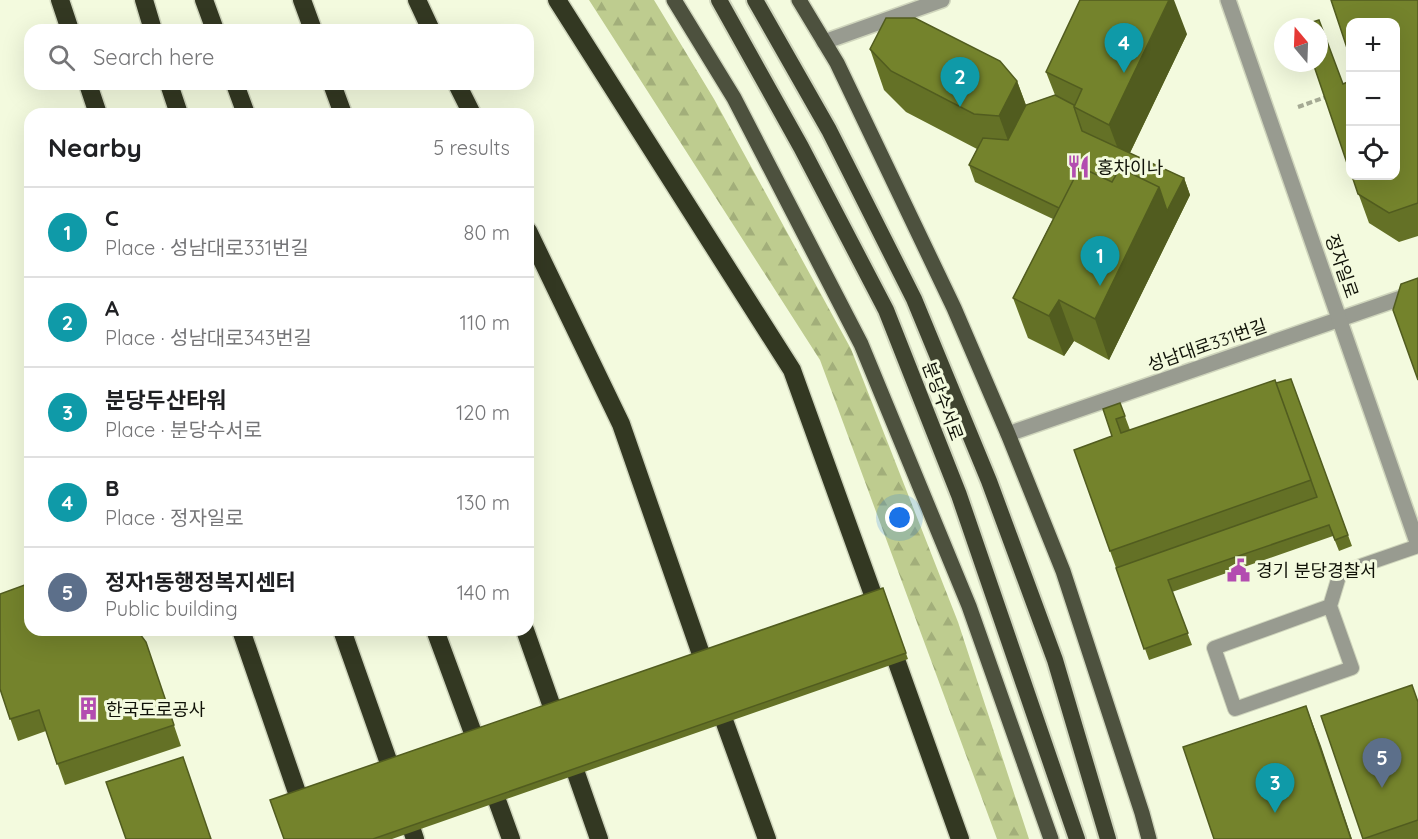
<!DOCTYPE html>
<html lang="en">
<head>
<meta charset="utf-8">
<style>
  body { margin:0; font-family:Quicksand,"Noto Sans KR",sans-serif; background:#f2f2f2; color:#202124 }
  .controls { position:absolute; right:18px; top:18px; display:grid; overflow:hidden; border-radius:12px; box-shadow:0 6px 24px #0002 }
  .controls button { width:54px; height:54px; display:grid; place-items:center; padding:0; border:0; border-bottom:2px solid #e0e0e0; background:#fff; color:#202124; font:30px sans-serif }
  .compass { position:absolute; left:1274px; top:18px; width:54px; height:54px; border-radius:50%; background:#fff; box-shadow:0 6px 24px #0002; rotate:341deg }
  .you { position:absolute; left:900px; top:518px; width:21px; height:21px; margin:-15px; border:4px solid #fff; border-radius:50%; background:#1a73e8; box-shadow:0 0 0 9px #1a73e833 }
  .badge { display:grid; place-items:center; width:39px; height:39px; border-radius:50%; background:#1a73e8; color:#fff; font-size:20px; font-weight:700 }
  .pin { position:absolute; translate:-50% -50px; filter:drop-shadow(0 2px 3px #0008) }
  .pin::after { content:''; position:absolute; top:32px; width:21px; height:18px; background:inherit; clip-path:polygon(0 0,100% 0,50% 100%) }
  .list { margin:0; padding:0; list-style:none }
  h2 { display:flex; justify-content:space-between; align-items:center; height:78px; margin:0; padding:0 24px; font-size:26px }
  h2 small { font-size:20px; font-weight:400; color:#757577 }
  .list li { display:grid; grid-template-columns:39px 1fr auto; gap:18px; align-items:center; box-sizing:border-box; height:90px; padding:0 24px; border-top:2px solid #e0e0e0 }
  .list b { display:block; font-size:22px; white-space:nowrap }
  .list p { margin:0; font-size:20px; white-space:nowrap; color:#757577 }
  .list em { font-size:20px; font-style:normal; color:#757577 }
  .icon { flex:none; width:33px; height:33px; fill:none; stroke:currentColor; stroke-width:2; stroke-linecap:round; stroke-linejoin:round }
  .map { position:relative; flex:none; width:1418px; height:839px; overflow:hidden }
  .search { position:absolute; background:#fff; box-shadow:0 6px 24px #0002; left:24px; top:24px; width:510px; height:66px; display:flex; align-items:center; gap:15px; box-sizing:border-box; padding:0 21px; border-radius:18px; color:#757577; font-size:22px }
  .panel { position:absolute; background:#fff; box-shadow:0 6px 24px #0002; left:24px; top:108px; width:510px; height:528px; border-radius:18px }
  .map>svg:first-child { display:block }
</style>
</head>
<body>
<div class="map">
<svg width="1418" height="839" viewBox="0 0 1418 839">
  <defs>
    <pattern id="forest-firs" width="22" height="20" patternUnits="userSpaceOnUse" patternTransform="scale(1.5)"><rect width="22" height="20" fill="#becc8f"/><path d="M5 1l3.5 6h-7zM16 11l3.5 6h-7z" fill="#a2ae7a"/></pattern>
  </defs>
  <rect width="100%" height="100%" fill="#f3fade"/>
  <!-- forest -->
  <path fill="url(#forest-firs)" d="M 589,0 L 654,0 L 714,99 L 851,349 L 958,622 L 1029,839 L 997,839 L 820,360 Z"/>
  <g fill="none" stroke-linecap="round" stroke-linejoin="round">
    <defs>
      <path id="service" d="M 1330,606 L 1214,648 L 1235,709 L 1352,668 L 1330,606 L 1340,573 L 1418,546"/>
      <path id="minor" d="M 824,42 L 942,0
        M 1008,434 L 1418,292"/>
      <path id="tertiary" d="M 1228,0 L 1418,545"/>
      <path id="primary" d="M 674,0 L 734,98 L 861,344 L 969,606 L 1051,839
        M 799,0 L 837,63 L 954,308 L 1008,434 L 1063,571 L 1142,813 L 1149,839"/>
      <path id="trunk" d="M 719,0 L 801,147 L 886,310 L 959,495 L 1077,839
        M 755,0 L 829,130 L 914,299 L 989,481 L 1055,660 L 1108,839"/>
      <path id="motorway" d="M 60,0 L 70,30
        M 144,0 L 153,30
        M 204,0 L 215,30
        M 302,0 L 313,30
        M 417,0 L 431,30
        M 557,0 L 792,370 L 880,614
        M 88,84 L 98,114
        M 169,84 L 179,114
        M 235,84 L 246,114
        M 332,84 L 343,114
        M 457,84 L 472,114
        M 528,231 L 621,424 L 702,657
        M 241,630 L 313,839
        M 342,630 L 390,766
        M 435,630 L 480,752
        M 525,630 L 558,724
        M 889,640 L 960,839
        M 725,723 L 767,839
        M 569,753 L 599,839
        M 490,781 L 511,839
        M 412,830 L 415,839"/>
    </defs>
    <!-- service casing -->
    <use href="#service" stroke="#cfd5bc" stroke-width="16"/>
    <!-- minor casing -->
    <use href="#minor" stroke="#cfd5bc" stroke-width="18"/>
    <!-- tertiary casing -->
    <use href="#tertiary" stroke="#cfd5bc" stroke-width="18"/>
    <!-- primary casing -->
    <use href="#primary" stroke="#cfd5bc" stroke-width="18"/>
    <!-- trunk casing -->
    <use href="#trunk" stroke="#cfd5bc" stroke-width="20"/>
    <!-- motorway casing -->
    <use href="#motorway" stroke="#cfd5bc" stroke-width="21"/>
    <!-- path -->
    <path stroke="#a4a993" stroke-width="4" stroke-dasharray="6 3" stroke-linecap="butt" d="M 1298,107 L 1329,96"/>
    <!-- service -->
    <use href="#service" stroke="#989b90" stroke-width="14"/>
    <!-- minor -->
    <use href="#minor" stroke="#989b90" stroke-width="15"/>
    <!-- tertiary -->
    <use href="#tertiary" stroke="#989b90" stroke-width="15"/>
    <!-- primary -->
    <use href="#primary" stroke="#4d513e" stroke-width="15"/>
    <!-- trunk -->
    <use href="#trunk" stroke="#404430" stroke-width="16"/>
    <!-- motorway -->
    <use href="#motorway" stroke="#333822" stroke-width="18"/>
  </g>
  <!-- wall -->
  <path fill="#647126" d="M 1418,0 L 1418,236 L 1399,242 L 1369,223 L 1352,176 Z
    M 1187,34 L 1130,153 L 1184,178 L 1190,195 L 1109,360 L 1074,341 L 1064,356 L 1028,338 L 1013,298 L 1053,219 L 975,182 L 969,165 L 977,149 L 906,112 L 884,90 L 870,49 L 1017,81 L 1026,105 L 1055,95 L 1046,72 Z
    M 1291,379 L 1352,546 L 1339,551 L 1333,536 L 1172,592 L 1192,645 L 1149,660 L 1074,450 L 1112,436 L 1120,403 L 1130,430 Z
    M 883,588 L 908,659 L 392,839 L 284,839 Z
    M 153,664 L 181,746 L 65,785 L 46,731 L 18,741 L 0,689 Z
    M 1418,701 L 1418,839 L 1363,839 Z"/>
  <!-- shaded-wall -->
  <path fill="#515c1f" d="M 1169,0 L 1174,0 L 1187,34 L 1124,165 L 1109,125 Z
    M 1017,81 L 1032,122 L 1014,157 L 999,116 Z
    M 1184,178 L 1190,195 L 1109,360 L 1095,319 L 1159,187 Z
    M 1059,300 L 1074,341 L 1064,356 L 1049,316 Z
    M 1306,706 L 1321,746 L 1352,839 L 1351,839 Z"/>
  <!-- building -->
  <path fill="#74832c" stroke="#515c1f" stroke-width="1.5" d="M 1080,0 L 1169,0 L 1109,125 L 1074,107 L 1082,89 L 1046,72 Z
    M 1331,0 L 1418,0 L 1418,203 L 1389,213 L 1358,194 L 1352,176 L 1395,176 L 1395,22 L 1350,22 L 1350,57 Z
    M 886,18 L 915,18 L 1000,61 L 1017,81 L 999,116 L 974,114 L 891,71 L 870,49 Z
    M 1319,20 L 1343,84 L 1350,81 L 1350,172 L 1313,63 L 1319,63 L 1319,27 L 1300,26 Z
    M 1055,95 L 1074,105 L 1074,107 L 1082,131 L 1184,178 L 1167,211 L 1159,187 L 1120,168 L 1112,182 L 1080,167 L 1059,208 L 969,165 L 983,138 L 1008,140 L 1026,105 Z
    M 1080,167 L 1112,182 L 1120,168 L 1159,187 L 1095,319 L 1059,300 L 1049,316 L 1013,298 Z
    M 1418,278 L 1418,380 L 1393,310 L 1401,284 Z
    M 1291,379 L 1348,535 L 1335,540 L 1329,525 L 1168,580 L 1188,633 L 1144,649 L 1116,568 L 1317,497 L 1276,383 Z
    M 1275,380 L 1311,480 L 1110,551 L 1074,450 L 1112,436 L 1103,409 L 1120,403 L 1125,416 L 1116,419 L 1121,433 Z
    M 30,583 L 30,630 L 137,630 L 146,642 L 174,725 L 57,764 L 39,710 L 10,719 L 0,689 L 0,594 Z
    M 883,588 L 906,653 L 373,839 L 284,839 L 270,800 Z
    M 1412,685 L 1418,702 L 1418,820 L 1363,839 L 1321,716 Z
    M 1306,706 L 1351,839 L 1214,839 L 1183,747 Z
    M 183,757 L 211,839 L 126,839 L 106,782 Z"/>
  <!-- icons -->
  <defs>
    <symbol id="restaurant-bare" viewBox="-9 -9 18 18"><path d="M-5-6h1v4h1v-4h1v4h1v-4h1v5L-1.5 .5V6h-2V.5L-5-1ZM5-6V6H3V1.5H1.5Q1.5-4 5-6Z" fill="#b34cb0" stroke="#f3fade" stroke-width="2.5" paint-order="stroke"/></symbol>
    <symbol id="civic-bare" viewBox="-9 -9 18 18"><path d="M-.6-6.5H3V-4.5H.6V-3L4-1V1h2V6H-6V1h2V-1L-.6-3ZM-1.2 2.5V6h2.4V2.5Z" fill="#b34cb0" stroke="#f3fade" stroke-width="2.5" paint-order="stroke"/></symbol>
    <symbol id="building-bare" viewBox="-9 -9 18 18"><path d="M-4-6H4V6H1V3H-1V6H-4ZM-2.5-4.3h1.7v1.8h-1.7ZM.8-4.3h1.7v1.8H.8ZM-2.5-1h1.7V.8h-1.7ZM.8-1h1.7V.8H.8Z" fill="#b34cb0" stroke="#f3fade" stroke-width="2.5" paint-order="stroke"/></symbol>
  </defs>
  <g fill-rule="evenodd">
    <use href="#restaurant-bare" x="1062" y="150" width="33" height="33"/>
    <use href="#civic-bare" x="1222" y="554" width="33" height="33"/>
    <use href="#building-bare" x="72" y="692" width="33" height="33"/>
  </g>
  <g text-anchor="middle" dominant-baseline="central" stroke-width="6" stroke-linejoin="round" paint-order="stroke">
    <!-- poi labels -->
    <g font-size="18" fill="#101208" stroke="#f3fade" text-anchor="start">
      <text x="1097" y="167">홍차이나</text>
      <text x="1256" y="570">경기 분당경찰서</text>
      <text x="106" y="709">한국도로공사</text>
    </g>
    <!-- street labels -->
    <g font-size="18" fill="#101208" stroke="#f3fade">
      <text transform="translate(1342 266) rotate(71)">정자일로</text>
      <text transform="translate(1207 345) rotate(-19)">성남대로331번길</text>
      <text transform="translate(943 401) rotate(69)">분당수서로</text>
    </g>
  </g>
</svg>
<div class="controls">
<button>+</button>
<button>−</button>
<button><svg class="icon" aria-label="locate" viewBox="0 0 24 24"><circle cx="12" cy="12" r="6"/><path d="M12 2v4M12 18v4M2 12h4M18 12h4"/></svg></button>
</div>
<svg class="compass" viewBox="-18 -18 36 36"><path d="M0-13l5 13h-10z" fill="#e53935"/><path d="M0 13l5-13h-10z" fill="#757577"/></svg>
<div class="you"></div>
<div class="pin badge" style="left:1100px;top:286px;background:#0f9aa8">1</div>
<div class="pin badge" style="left:960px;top:107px;background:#0f9aa8">2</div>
<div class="pin badge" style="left:1275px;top:813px;background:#0f9aa8">3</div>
<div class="pin badge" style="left:1124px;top:73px;background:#0f9aa8">4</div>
<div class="pin badge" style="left:1382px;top:788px;background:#5c6f8a">5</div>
<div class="search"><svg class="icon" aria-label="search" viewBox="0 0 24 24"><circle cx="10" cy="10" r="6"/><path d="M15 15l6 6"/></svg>Search here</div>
<section class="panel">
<h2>Nearby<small>5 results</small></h2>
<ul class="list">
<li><span class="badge" style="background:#0f9aa8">1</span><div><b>C</b><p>Place · 성남대로331번길</p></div><em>80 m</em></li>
<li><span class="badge" style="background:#0f9aa8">2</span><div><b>A</b><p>Place · 성남대로343번길</p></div><em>110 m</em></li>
<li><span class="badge" style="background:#0f9aa8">3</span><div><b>분당두산타워</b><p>Place · 분당수서로</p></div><em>120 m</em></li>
<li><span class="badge" style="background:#0f9aa8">4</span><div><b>B</b><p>Place · 정자일로</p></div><em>130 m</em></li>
<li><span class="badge" style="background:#5c6f8a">5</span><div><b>정자1동행정복지센터</b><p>Public building</p></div><em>140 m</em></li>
</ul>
</section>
</div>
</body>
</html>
